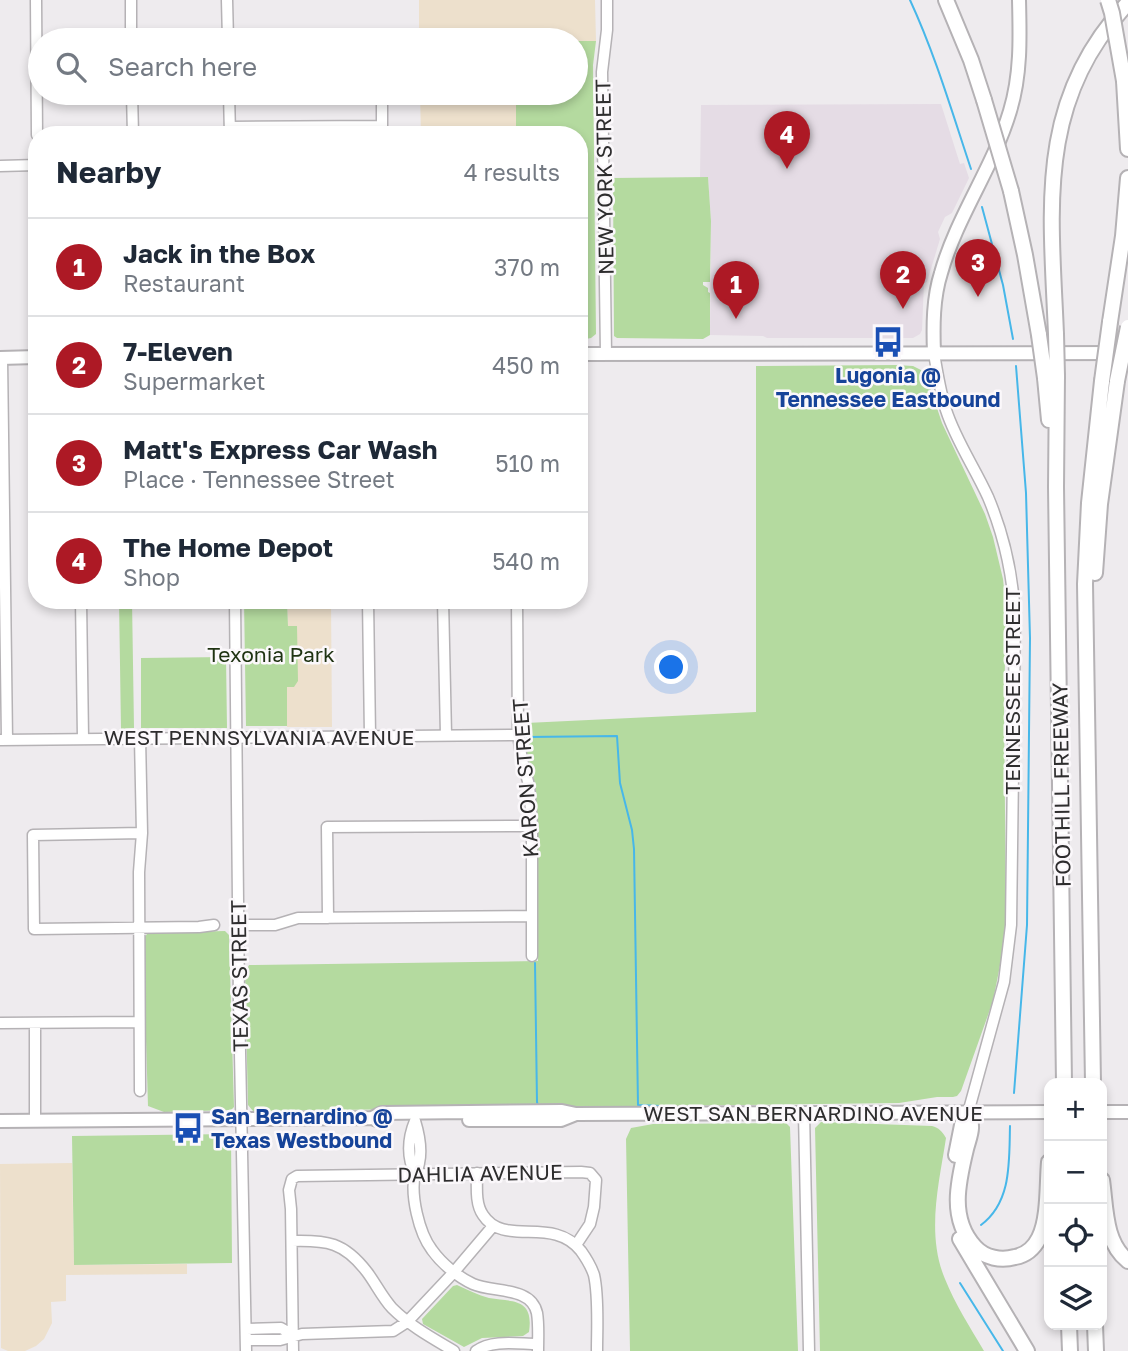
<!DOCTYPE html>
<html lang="en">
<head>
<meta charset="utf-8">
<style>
  body { margin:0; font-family:"Golos Text",sans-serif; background:#f6f6f7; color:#1f2937 }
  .controls { position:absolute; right:21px; bottom:21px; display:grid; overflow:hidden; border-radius:14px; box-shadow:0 4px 10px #0003 }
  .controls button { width:63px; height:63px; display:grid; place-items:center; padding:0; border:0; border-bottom:2px solid #e0e1e3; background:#fff; color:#1f2937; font:35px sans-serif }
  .you { position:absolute; left:672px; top:668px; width:24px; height:24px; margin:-18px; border:5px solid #fff; border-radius:50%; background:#1a73e8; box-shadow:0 0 0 10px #1a73e833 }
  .badge { display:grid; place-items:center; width:46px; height:46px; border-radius:50%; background:#ad1925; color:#fff; font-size:23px; font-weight:700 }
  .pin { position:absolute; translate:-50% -58px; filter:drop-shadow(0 2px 4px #0008) }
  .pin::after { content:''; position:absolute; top:37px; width:24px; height:21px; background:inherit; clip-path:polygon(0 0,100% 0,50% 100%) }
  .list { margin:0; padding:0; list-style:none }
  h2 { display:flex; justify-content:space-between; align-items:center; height:91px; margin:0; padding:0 28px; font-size:30px }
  h2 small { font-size:23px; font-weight:400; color:#747a83 }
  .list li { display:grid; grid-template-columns:46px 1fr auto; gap:21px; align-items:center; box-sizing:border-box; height:98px; padding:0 28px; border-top:2px solid #e0e1e3 }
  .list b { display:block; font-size:26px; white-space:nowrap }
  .list p { margin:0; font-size:23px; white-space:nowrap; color:#747a83 }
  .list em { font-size:23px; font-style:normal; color:#747a83 }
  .icon { flex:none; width:38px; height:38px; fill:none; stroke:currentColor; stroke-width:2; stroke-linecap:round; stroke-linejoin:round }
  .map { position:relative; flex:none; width:1128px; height:1351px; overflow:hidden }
  .search { position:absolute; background:#fff; box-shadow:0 4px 10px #0003; left:28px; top:28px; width:560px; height:77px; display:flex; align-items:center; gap:18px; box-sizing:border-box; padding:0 24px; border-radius:38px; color:#747a83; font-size:26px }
  .panel { position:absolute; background:#fff; box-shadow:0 4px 10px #0003; left:28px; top:126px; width:560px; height:483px; border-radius:28px }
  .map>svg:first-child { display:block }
</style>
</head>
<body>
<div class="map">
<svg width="1128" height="1351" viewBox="0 0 1128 1351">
  <rect width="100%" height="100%" fill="#eeebee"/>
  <!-- built -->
  <path fill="#e5dce5" d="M 941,104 L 960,164 L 964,163 L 969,178 L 952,213 L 945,217 L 938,232 L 940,239 L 927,282 L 924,283 L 922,330 L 920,334 L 913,338 L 767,338 L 763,336 L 710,335 L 711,221 L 708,177 L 700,177 L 701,105 Z"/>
  <!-- industrial -->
  <path fill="#ede0cc" d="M 419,0 L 595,0 L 596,41 L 419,40 Z
    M 420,93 L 516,93 L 516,135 L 421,135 Z
    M 287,600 L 331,600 L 332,727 L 287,727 L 287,687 L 294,686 L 296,626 L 288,626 Z
    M 72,1163 L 74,1265 L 187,1264 L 187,1274 L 66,1275 L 66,1301 L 51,1302 L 52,1323 L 44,1339 L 36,1346 L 25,1351 L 8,1351 L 1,1348 L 0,1164 Z"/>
  <!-- green -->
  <path fill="#b4da9f" d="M 576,41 L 596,41 L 593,65 L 596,334 L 591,338 L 581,340 L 579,340 L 579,135 L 516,135 L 516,93 L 576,93 Z
    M 708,177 L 711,221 L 710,282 L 703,282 L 703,285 L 708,288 L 708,292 L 710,293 L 710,335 L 703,339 L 617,338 L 614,336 L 613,178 Z
    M 896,365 L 913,366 L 925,372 L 942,423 L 985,514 L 993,537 L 1003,579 L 1006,608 L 1004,709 L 1006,914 L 1005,940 L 993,1001 L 961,1091 L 957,1096 L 953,1097 L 937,1097 L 899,1103 L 253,1111 L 248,1105 L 245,973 L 249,965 L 538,961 L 535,784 L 526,750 L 526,723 L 756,712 L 756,366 Z
    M 119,600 L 132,600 L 134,728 L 121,729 Z
    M 244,600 L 287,600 L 288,626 L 297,626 L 298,681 L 294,687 L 287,687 L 287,726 L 246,726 Z
    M 226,657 L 227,728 L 141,728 L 141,658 Z
    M 225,931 L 229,935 L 234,1107 L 231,1110 L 164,1112 L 148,1106 L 143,939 L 148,933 Z
    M 821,1122 L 932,1126 C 939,1128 942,1131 946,1138 C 939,1184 926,1234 945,1279 C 955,1304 970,1327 984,1351 L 820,1351 L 815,1128 Z
    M 786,1123 L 790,1127 L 798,1351 L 630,1351 L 626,1139 L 631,1128 L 653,1124 Z
    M 231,1134 L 232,1263 L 74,1265 L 72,1136 Z
    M 457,1285 C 468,1290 478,1295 489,1298 C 513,1302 534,1298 529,1332 L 523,1336 L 482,1338 L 464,1347 L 423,1324 L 422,1319 L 453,1286 Z"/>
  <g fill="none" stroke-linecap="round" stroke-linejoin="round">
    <!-- stream -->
    <path stroke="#47b7e9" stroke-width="2" d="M 910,0 C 935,54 952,112 971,169
      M 982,207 L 1003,285 L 1013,339
      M 527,737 L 617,736 L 620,783 L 632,830 L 634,849 L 638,1105 L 660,1106 L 660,1108
      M 535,963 L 537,1102 L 538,1106
      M 1014,1093 L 1027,925 L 1030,638 L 1026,493 L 1016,366
      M 981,1225 C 1012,1202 1009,1161 1010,1126
      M 960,1283 L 1003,1351"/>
    <defs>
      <path id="minor" d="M 36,0 L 37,135
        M 131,0 L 131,40
        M 227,0 L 228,40
        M 132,93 L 133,135
        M 229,93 L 230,135
        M 230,127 L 382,126 L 382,93
        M 0,166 L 37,165
        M 934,353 C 937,372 940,391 946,410 C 956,441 975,468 988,497 C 1004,535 1013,576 1015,617 L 1011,925 L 1004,982 L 968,1113
        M 606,354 L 602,72 L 607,30 L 607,0
        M 2,358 L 7,740
        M 81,600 L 83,738
        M 235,600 L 239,1003 L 246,1351
        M 368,600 L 370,736
        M 443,600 L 446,735
        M 517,600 L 518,735 L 522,760 L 529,785 L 532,826 L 532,956
        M 0,740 L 518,735
        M 142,833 L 33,835 L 34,929 L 199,927 L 214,925
        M 328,918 L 327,827 L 532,826
        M 239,925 L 275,925 L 298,918 L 531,916
        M 0,1023 L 139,1022
        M 35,1023 L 35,1121
        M 140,1091 L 139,872 L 142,833 L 140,738
        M 804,1113 L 809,1351
        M 415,1121 C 419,1134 422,1150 419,1163 C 419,1166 416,1171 415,1173 C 410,1195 419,1233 432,1250 C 442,1264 458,1277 473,1284 C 493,1293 531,1286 537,1313 C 539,1325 538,1339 538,1351
        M 477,1173 C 477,1186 475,1204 483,1215 C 504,1248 553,1215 581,1251 C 586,1258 591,1266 594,1275 C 599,1297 597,1328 597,1351
        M 415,1174 C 407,1157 408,1138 415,1121
        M 292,1241 C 327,1240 344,1242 367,1272 C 376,1284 382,1297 392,1308 C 410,1326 432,1338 454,1351
        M 246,1329 L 281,1328 L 293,1335
        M 246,1340 L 280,1340 L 302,1334 L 393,1331 L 407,1322 L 454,1272 L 493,1226
        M 293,1351 L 291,1209 L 289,1190 L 292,1179 L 297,1176 L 581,1172 L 590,1173 L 596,1180 L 594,1207 L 590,1224 L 576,1245
        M 476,1351 C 493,1339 518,1344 538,1344"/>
      <path id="major" d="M 934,353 C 933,326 933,298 941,273 C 957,216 993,168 1010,111 C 1021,75 1020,38 1019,0
        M 579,354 L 1128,353
        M 0,358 L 37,357
        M 1102,1112 L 1128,1112
        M 372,1118 L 382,1113 L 562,1111 L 576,1114 L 1049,1112
        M 469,1120 L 561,1120 L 576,1114
        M 0,1121 L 372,1118 L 377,1120"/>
      <path id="highway" d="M 946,0 L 971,60 L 984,100
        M 1124,81 L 1128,149
        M 1011,191 L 1025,255 L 1039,335
        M 1110,322 L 1123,236 L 1128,178
        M 1056,334 C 1051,210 1035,101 1128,3
        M 1057,376 L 1056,487 L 1064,1083
        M 1045,378 L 1049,420
        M 1095,573 L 1100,504 L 1117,381
        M 1093,1083 L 1085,584 L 1089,503 L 1102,381
        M 968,1113 C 974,1128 970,1134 966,1149 C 958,1182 949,1219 975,1247 C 985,1258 1001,1261 1015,1257 C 1026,1255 1034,1248 1039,1238 C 1049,1218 1047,1185 1049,1162
        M 956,1155 L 962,1125 L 968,1113
        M 1102,1180 C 1106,1207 1104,1242 1128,1261
        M 960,1239 L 1027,1351
        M 1069,1325 L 1070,1351
        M 1095,1325 L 1096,1351"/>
    </defs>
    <!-- minor casing -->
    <use href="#minor" stroke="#b5b2b5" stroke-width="13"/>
    <!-- major casing -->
    <use href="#major" stroke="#b5b2b5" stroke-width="16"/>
    <!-- highway casing -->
    <use href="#highway" stroke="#b5b2b5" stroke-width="18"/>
    <!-- minor -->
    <use href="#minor" stroke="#fff" stroke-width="10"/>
    <!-- major -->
    <use href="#major" stroke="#fff" stroke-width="12"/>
    <!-- highway -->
    <use href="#highway" stroke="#fff" stroke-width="14"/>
    <defs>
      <path id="highway-bridge" d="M 1108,0 L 1112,13 L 1124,81
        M 984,100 L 1011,191
        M 1056,334 L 1057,376
        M 1039,335 L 1045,378
        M 1102,381 L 1110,322
        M 1117,381 L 1128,327"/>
    </defs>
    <!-- highway-bridge casing -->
    <use href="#highway-bridge" stroke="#b5b2b5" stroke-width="18" stroke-linecap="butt"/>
    <!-- highway-bridge -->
    <use href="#highway-bridge" stroke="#fff" stroke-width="14"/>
  </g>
  <!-- icons -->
  <defs>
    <symbol id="bus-bare" viewBox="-9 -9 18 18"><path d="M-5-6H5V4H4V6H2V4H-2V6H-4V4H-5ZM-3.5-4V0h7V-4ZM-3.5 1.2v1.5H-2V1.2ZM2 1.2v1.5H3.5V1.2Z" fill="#1a4fb4" stroke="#fbf8fb" stroke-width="2.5" paint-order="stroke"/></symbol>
  </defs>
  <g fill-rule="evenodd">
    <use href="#bus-bare" x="866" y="320" width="44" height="44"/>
    <use href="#bus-bare" x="166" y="1106" width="44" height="44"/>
  </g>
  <g text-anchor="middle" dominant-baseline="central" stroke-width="5" stroke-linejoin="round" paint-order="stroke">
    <!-- street labels -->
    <g font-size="21" fill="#2e2d2e" stroke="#fbf8fb">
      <text transform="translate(604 177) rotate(-91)">NEW YORK STREET</text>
      <text transform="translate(1012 691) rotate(-90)">TENNESSEE STREET</text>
      <text x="259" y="737">WEST PENNSYLVANIA AVENUE</text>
      <text transform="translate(525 778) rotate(-94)">KARON STREET</text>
      <text transform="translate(1061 785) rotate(-91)">FOOTHILL FREEWAY</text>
      <text transform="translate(239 976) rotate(-91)">TEXAS STREET</text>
      <text x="813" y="1113">WEST SAN BERNARDINO AVENUE</text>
      <text transform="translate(480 1173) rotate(-1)">DAHLIA AVENUE</text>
    </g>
    <!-- transit labels -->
    <g font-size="21" font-weight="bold" fill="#164399" stroke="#fbf8fb">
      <text x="888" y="375">Lugonia @<tspan x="888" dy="24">Tennessee Eastbound</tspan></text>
      <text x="211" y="1116" text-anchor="start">San Bernardino @<tspan x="211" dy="24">Texas Westbound</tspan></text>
    </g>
    <!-- park labels -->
    <g font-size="21" fill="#1f3312" stroke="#fbf8fb">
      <text x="271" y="654">Texonia Park</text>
    </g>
  </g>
</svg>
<div class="controls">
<button>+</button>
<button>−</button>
<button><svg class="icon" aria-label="locate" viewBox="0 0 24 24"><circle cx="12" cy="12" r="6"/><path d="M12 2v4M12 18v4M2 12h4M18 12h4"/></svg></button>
<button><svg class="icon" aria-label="layers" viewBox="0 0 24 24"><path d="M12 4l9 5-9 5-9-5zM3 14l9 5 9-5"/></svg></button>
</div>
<div class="you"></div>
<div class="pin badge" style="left:736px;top:319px">1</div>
<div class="pin badge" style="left:903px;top:309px">2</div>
<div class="pin badge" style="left:978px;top:297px">3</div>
<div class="pin badge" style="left:787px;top:169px">4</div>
<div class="search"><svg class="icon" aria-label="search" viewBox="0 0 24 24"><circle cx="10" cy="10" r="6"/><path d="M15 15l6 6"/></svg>Search here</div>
<section class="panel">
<h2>Nearby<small>4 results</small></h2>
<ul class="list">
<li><span class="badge">1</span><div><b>Jack in the Box</b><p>Restaurant</p></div><em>370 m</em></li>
<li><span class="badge">2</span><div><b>7-Eleven</b><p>Supermarket</p></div><em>450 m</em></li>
<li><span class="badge">3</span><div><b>Matt's Express Car Wash</b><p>Place · Tennessee Street</p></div><em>510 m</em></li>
<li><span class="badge">4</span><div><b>The Home Depot</b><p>Shop</p></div><em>540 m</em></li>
</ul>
</section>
</div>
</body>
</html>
